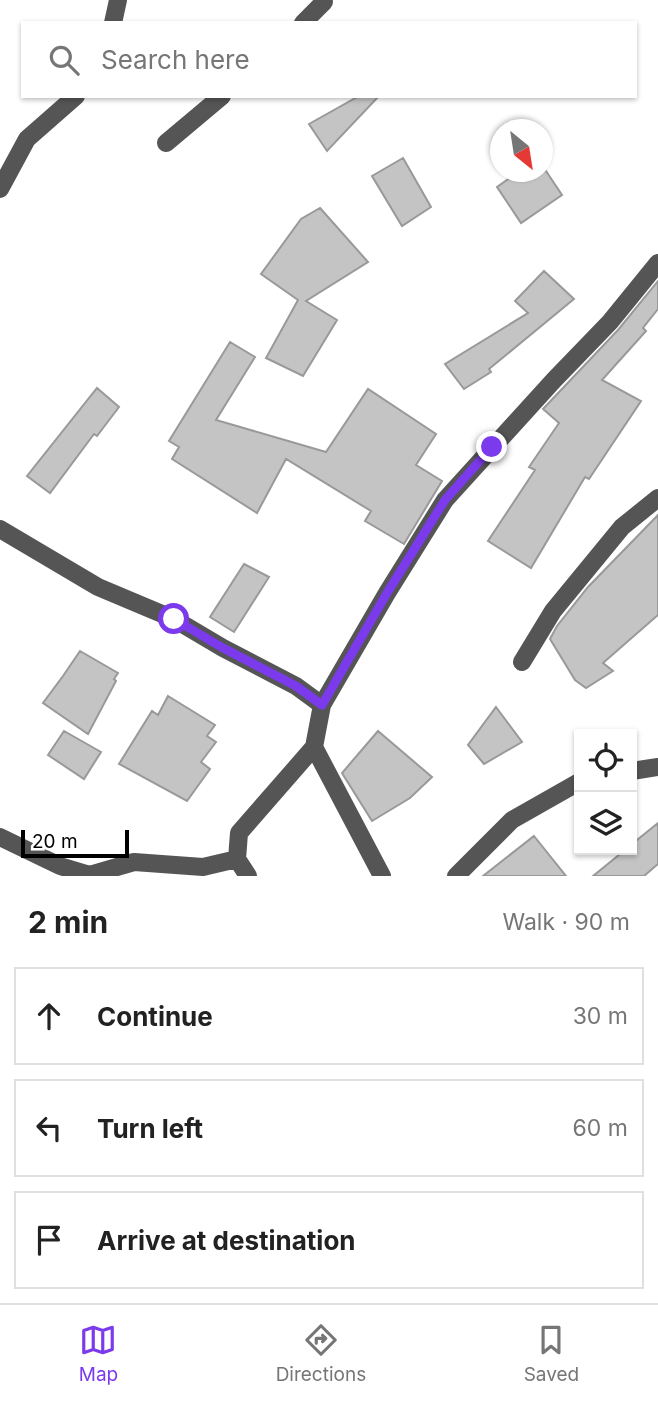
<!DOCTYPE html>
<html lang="en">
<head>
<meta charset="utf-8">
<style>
  body { margin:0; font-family:Inter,sans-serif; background:#f6f6f6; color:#222 }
  .controls { position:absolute; right:21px; bottom:21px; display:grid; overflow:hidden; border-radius:0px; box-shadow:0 2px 5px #0004 }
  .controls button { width:63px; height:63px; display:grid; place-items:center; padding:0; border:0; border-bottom:2px solid #e0e0e0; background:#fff; color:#222; font:35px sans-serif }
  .compass { position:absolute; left:490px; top:119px; width:63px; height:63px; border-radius:50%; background:#fff; box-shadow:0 2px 5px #0004; rotate:150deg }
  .scale { position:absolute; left:21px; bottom:18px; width:108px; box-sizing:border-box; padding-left:7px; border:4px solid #000; border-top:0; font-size:19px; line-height:24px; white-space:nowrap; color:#000; -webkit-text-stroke:5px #fff; paint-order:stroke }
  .stop { position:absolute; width:21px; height:21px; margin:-16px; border:5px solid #7c3aed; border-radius:50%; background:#fff }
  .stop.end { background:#7c3aed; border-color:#fff; box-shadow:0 2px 7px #0008 }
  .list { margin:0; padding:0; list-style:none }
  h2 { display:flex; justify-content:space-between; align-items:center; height:91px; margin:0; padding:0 28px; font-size:30px }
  h2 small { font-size:23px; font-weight:400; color:#767676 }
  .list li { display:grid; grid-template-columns:46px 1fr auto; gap:21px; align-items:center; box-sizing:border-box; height:98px; margin:0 14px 14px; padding:0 14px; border:2px solid #e0e0e0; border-radius:0px }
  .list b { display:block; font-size:26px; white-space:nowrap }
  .list em { font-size:23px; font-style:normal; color:#767676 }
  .icon { flex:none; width:38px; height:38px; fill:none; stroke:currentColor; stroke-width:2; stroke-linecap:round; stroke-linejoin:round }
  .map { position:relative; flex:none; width:658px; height:876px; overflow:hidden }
  .search { position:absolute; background:#fff; box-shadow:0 2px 5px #0004; left:21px; right:21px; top:21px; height:77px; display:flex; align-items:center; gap:18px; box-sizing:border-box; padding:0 24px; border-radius:0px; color:#767676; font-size:26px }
  .sheet { height:427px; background:#fff }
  nav { display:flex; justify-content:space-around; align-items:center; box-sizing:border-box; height:98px; border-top:2px solid #e0e0e0; background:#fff; font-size:19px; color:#767676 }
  nav a { display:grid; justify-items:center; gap:4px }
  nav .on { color:#7c3aed }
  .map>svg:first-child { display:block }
</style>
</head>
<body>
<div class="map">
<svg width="658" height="876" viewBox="0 0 658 876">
  <rect width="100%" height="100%" fill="#fff"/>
  <!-- building -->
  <path fill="#c4c4c4" stroke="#999" stroke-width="2" d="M 359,96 L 379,96 L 327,151 L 309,124 Z
    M 403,158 L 431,207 L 402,226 L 372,176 Z
    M 542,165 L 562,195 L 521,223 L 497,187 L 514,175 L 512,172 L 542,172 Z
    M 320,208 L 368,262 L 306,301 L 337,320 L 303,376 L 266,358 L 298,300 L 261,274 L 301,219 Z
    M 544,271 L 574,299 L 489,369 L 491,372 L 464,389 L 445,364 L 528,313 L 515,301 Z
    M 658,281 L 658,309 L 643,328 L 646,331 L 602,380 L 641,401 L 589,479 L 585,477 L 531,568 L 488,541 L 535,470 L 529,467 L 559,423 L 543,409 L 618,330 Z
    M 230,342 L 255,357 L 216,420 L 326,452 L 368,389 L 436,434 L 416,465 L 442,481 L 404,544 L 365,521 L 371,511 L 286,459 L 257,513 L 172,459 L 179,447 L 169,441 Z
    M 97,388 L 119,407 L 97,436 L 94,434 L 50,493 L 27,476 Z
    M 658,515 L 658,615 L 603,663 L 613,671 L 586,688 L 575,680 L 550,639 L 557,626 L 588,587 Z
    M 244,564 L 269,577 L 234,632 L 210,617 Z
    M 80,651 L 118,673 L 114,679 L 116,681 L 88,734 L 43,703 L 63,676 Z
    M 168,696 L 215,725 L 207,736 L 216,742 L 201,762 L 210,769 L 187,801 L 119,764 L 152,711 L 158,715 Z
    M 496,707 L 522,742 L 484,764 L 468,745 Z
    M 64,731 L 101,752 L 84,779 L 48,755 Z
    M 378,731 L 432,777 L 410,798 L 372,821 L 342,773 Z
    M 658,823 L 658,864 L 644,876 L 593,876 L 625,850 L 632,850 L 632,844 Z
    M 534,836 L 566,876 L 483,876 Z"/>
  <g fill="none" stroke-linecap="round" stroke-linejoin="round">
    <!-- minor -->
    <path stroke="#555" stroke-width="18" d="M 113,23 L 118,0
      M 303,23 L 324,2
      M 166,143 L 222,96
      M 0,189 L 27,139 L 76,96
      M 0,529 L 98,587 L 174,619 L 223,648 L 296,686 L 322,705 L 314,747 L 239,833 L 237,859 L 248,876
      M 522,662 L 553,611 L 622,527 L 658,498
      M 322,705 L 387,593 L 445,500 L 554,380 L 610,322 L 658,263
      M 314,747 L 382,876
      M 632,771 L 658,767
      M 0,837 L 60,866 L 90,875 L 134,862 L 203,867 L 237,859
      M 456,876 L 512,820 L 579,782"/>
  </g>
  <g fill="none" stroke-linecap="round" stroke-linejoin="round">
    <!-- route -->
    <path stroke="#7c3aed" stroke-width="9" d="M 174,619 L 223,648 L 296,686 L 322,705 L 387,593 L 445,500 L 492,447"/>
  </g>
</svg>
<div class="controls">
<button><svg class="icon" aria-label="locate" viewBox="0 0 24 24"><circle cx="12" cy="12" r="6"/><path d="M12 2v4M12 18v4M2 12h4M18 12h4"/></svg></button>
<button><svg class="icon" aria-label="layers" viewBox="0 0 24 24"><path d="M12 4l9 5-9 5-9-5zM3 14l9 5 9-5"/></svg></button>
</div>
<svg class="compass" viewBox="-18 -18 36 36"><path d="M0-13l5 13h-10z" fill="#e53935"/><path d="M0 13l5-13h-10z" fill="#767676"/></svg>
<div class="scale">20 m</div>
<div class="stop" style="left:174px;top:619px"></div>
<div class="stop end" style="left:492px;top:447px"></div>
<div class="search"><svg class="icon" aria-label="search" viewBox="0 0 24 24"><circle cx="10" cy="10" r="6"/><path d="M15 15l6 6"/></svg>Search here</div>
</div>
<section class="sheet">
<h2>2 min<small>Walk · 90 m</small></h2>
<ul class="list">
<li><svg class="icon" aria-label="ahead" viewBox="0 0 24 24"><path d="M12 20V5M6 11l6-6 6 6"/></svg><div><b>Continue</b></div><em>30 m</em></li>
<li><svg class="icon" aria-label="left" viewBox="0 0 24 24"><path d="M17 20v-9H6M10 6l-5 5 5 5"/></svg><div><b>Turn left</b></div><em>60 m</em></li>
<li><svg class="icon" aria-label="arrive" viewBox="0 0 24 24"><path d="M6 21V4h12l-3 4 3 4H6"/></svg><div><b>Arrive at destination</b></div></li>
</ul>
</section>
<nav>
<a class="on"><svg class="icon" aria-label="map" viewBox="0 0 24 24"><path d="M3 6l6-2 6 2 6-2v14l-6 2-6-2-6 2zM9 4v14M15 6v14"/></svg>Map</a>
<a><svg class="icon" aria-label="directions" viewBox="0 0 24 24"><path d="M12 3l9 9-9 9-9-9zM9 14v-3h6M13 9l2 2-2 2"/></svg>Directions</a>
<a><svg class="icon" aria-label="saved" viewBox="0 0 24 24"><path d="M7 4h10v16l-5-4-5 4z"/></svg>Saved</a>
</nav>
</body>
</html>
